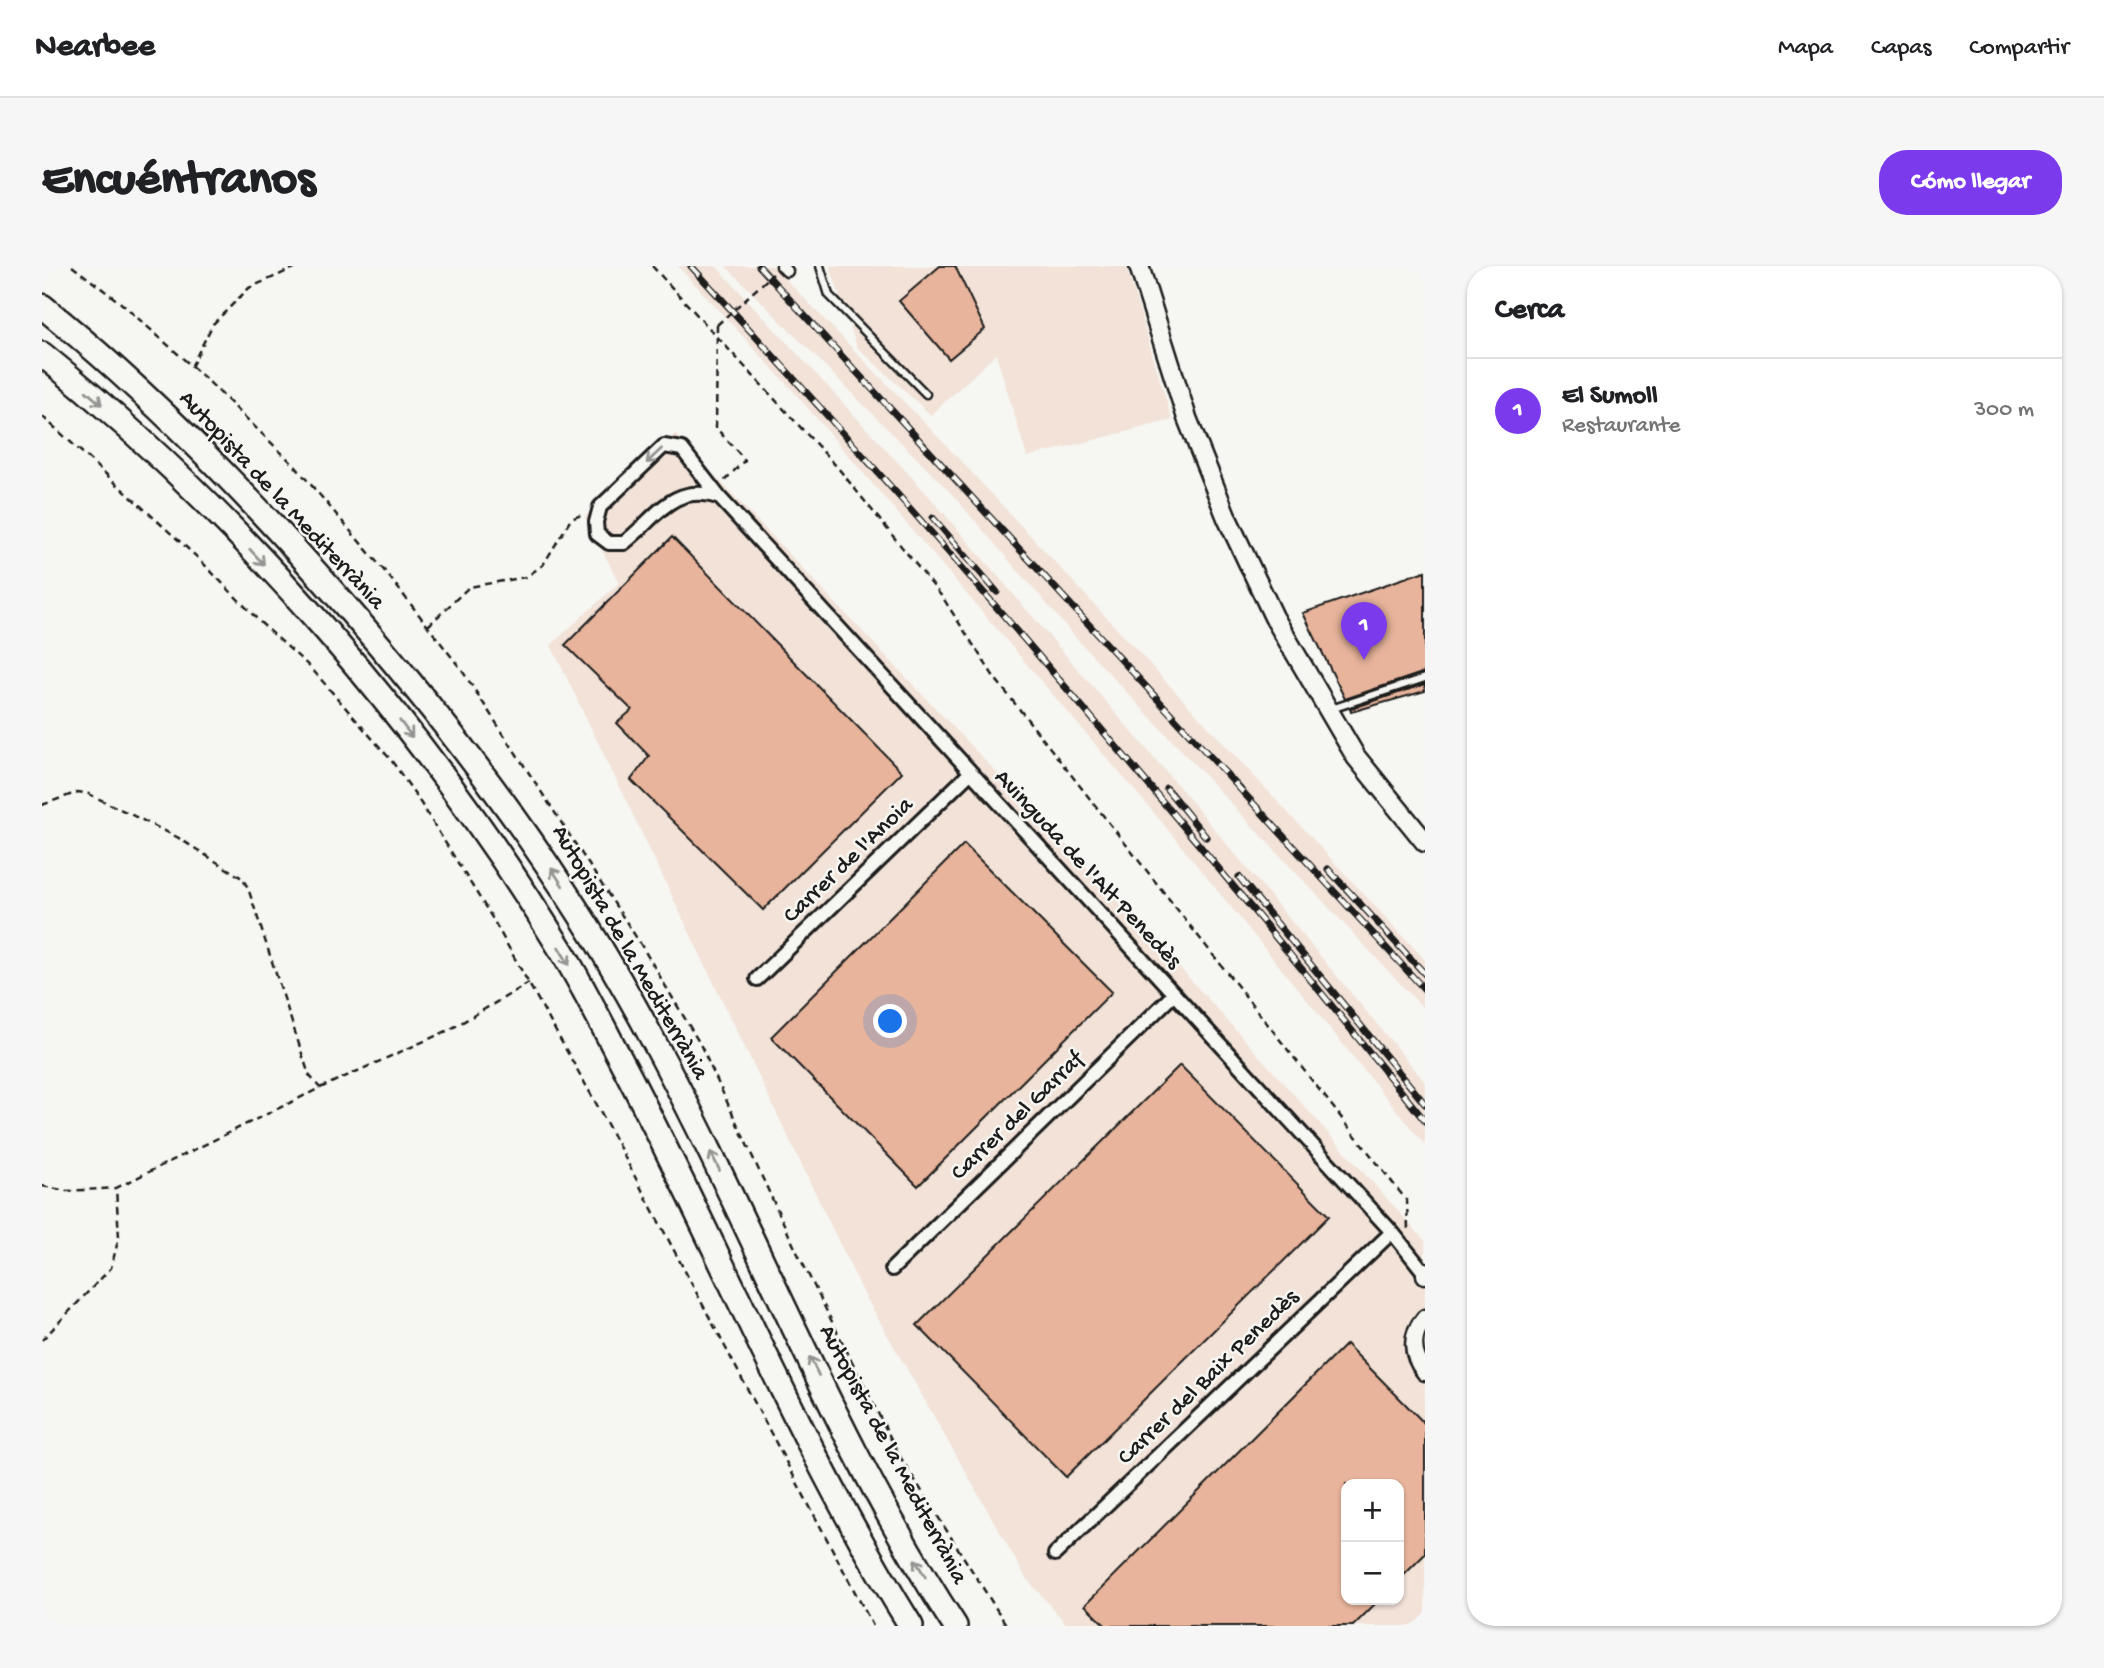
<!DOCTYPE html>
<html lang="es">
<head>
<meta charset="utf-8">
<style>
  body { margin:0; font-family:"Gochi Hand",sans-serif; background:#f6f6f6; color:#202124 }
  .controls { position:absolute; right:21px; bottom:21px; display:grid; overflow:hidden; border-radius:14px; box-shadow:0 2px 5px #0004 }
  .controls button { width:63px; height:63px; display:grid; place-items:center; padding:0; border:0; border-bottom:2px solid #e0e0e0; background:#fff; color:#202124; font:35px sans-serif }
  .you { position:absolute; left:849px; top:756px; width:24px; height:24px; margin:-18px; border:5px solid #fff; border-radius:50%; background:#1a73e8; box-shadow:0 0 0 10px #1a73e833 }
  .badge { display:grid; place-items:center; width:46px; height:46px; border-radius:50%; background:#7c3aed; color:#fff; font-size:23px; font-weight:700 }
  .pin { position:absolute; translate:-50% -58px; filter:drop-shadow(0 2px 4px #0008) }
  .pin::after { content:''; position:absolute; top:37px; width:24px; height:21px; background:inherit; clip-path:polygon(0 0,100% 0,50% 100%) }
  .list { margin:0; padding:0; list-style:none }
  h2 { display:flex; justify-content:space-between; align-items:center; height:91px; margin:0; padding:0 28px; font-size:30px }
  h2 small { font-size:23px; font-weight:400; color:#757577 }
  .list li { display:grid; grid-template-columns:46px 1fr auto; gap:21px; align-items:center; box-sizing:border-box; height:105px; padding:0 28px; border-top:2px solid #e0e0e0 }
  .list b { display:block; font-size:26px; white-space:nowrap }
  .list p { margin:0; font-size:23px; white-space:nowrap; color:#757577 }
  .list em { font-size:23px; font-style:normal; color:#757577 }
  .map { position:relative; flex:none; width:1383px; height:1360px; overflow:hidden; border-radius:28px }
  header { display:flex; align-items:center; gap:42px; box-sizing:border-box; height:98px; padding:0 35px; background:#fff; border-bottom:2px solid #e0e0e0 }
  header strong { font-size:33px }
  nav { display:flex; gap:38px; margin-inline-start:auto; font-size:24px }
  .intro { display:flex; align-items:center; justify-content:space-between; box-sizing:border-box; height:168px; padding:0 42px }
  h1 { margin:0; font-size:49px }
  .button { padding:18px 32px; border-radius:28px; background:#7c3aed; color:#fff; font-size:24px; font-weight:700 }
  main { display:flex; gap:42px; padding:0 42px }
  aside { flex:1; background:#fff; border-radius:28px; box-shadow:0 2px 5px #0004 }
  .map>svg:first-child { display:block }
</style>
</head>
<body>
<header>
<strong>Nearbee</strong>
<nav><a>Mapa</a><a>Capas</a><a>Compartir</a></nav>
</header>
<div class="intro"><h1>Encuéntranos</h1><a class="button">Cómo llegar</a></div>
<main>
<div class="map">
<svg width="1383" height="1360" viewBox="0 0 1383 1360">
  <rect width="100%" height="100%" fill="#f6f6f2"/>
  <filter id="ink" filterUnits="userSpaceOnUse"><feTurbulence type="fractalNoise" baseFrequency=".0143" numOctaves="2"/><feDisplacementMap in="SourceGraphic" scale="14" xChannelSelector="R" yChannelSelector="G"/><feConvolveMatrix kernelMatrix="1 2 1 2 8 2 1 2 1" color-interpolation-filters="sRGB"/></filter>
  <g filter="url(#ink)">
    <!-- built -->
    <path fill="#f2e2d8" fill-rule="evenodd" d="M 636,0 L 674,0 L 885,228 L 1144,529 L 1383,816 L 1383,879 L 1118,554 L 752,126 Z
      M 684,0 L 731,0 L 917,193 L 1383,694 L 1383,744 L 1035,373 L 909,227 Z
      M 788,0 L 1084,0 L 1130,154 L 985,191 L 954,88 L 889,149 L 815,81 Z
      M 633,168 L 1104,664 L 1383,975 L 1383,1350 L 1376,1360 L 1026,1360 L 984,1312 L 821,1026 L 509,379 L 577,317 L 543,251 ZM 1304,1218 L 1357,1218 L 1357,1334 L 1304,1334 Z"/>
    <!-- building -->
    <path fill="#e8b49b" stroke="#1c1c1c" stroke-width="2" d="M 898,0 L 913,0 L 943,63 L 907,93 L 857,35 Z
      M 630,271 L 860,506 L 721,644 L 589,514 L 607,490 L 575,457 L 590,444 L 523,379 Z
      M 1383,305 L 1383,406 L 1303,433 L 1261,347 Z
      M 1383,418 L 1383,425 L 1309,446 L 1308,443 Z
      M 922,578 L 1070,726 L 876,920 L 729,771 Z
      M 1138,799 L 1287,950 L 1024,1211 L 875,1059 Z
      M 1304,1078 L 1383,1158 L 1383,1288 L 1357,1314 L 1357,1218 L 1304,1218 L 1304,1334 L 1337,1334 L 1311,1360 L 1064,1360 L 1043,1339 Z"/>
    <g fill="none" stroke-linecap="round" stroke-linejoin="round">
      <defs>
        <path id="service" d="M 778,0 L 787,29 L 884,128
          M 1289,443 L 1383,412"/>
        <path id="pedestrian" d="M 740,0 L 745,5"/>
        <path id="minor" d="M 677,231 C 630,217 615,251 582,277 L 567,277 L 555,268 L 554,256 L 558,241 L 622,180 L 640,183 L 677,231 L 1350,966 L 1382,1006
          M 715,713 L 928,507
          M 850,1003 L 1131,729
          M 1013,1288 L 1350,966"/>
        <path id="tertiary" d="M 1383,1005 L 1383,1009
          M 1383,1052 C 1368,1069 1369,1089 1383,1106"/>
        <path id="secondary" d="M 1097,0 L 1145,152 L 1185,252 L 1232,351 L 1314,491 L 1383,576"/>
        <path id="motorway" d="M 0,40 C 110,129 208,231 301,337 C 420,473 526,614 611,774 C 715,967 793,1176 913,1360
          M 0,88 C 201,251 386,466 521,687 C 544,725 563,765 584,804 C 680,988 759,1183 869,1360"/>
      </defs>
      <!-- service casing -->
      <use href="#service" stroke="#1c1c1c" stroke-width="11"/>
      <!-- pedestrian casing -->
      <use href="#pedestrian" stroke="#1c1c1c" stroke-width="15"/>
      <!-- minor casing -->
      <use href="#minor" stroke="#1c1c1c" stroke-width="18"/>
      <!-- tertiary casing -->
      <use href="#tertiary" stroke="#1c1c1c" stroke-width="21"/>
      <!-- secondary casing -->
      <use href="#secondary" stroke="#1c1c1c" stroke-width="23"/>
      <!-- motorway casing -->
      <use href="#motorway" stroke="#1c1c1c" stroke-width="28"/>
      <!-- path -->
      <path stroke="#1c1c1c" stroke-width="2.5" stroke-dasharray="7 5" stroke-linecap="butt" d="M 30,0 L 80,38 L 164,113 L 253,200 L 346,309 L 419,403 L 598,677 L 658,778 L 755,986 L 857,1189 L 965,1360
        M 610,0 L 796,202 L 901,332 L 952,411 L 1365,935 L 1366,965
        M 675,59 L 674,162 L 703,194 L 682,215
        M 149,101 L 171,58 L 207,22 L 257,0
        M 0,150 L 156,292 L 219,357 L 269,402 L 349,494 L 373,528 L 449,650 L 555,839 L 831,1360
        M 386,360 L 427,321 L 484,311 L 501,299 L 529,253 L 542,248
        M 0,539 L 36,526 L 47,528 L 135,571 L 200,612 L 206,622 L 267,809 L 278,822
        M 0,920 L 25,925 L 74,922
        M 0,1074 L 69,1002 L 77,971 L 74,922 L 278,822 L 407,764 L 487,717"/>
      <!-- service -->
      <use href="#service" stroke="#f6f6f2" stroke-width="6"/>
      <!-- pedestrian -->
      <use href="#pedestrian" stroke="#f6f6f2" stroke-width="10"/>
      <!-- minor -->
      <use href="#minor" stroke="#f6f6f2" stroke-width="12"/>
      <!-- tertiary -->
      <use href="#tertiary" stroke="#f6f6f2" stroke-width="16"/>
      <!-- secondary -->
      <use href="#secondary" stroke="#f6f6f2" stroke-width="18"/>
      <!-- motorway -->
      <use href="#motorway" stroke="#f6f6f2" stroke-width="23"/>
      <defs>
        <path id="rail" d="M 649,0 C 904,276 1148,562 1383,855
          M 717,0 L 1383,724
          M 891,252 L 955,326
          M 1124,522 L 1164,571
          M 1286,603 L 1383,708
          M 1197,611 L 1383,838"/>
      </defs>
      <!-- rail casing -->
      <use href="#rail" stroke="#1c1c1c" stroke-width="7"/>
      <!-- rail -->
      <use href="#rail" stroke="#f6f6f2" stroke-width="4.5" stroke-dasharray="13" stroke-linecap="butt"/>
      <!-- path-bridge -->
      <path stroke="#1c1c1c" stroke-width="2.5" stroke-dasharray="7 5" stroke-linecap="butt" d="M 675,59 L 731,8"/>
    </g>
    <!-- one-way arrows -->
    <defs><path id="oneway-shaft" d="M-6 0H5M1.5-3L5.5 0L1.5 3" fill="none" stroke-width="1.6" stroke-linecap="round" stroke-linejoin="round" transform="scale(1.75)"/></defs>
    <g stroke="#949492">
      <use href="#oneway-shaft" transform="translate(52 132) rotate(41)"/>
      <use href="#oneway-shaft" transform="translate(612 190) rotate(136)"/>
      <use href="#oneway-shaft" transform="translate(215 291) rotate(47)"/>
      <use href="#oneway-shaft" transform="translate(364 463) rotate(53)"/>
      <use href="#oneway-shaft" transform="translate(515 611) rotate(-123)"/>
      <use href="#oneway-shaft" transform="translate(522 690) rotate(59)"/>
      <use href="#oneway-shaft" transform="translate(673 895) rotate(-116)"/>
      <use href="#oneway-shaft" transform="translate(772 1100) rotate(-116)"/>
      <use href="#oneway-shaft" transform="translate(878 1302) rotate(-121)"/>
    </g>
  </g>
  <g text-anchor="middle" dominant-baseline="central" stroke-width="5" stroke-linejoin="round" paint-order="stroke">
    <!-- street labels -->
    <g font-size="24" fill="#1c1c1c" stroke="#f6f6f2">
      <text transform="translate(239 235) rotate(47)">Autopista de la Mediterrània</text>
      <text transform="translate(807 595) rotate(-44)">Carrer de l'Anoia</text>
      <text transform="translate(1045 604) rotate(47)">Avinguda de l'Alt Penedès</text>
      <text transform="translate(587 687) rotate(60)">Autopista de la Mediterrània</text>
      <text transform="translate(976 851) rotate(-44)">Carrer del Garraf</text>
      <text transform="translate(1167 1112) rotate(-44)">Carrer del Baix Penedès</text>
      <text transform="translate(850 1189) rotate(62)">Autopista de la Mediterrània</text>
    </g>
  </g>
</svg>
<div class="controls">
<button>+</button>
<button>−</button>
</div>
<div class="you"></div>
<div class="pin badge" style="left:1322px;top:394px">1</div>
</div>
<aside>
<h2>Cerca<small></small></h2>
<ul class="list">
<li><span class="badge">1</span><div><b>El Sumoll</b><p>Restaurante</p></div><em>300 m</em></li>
</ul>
</aside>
</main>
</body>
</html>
